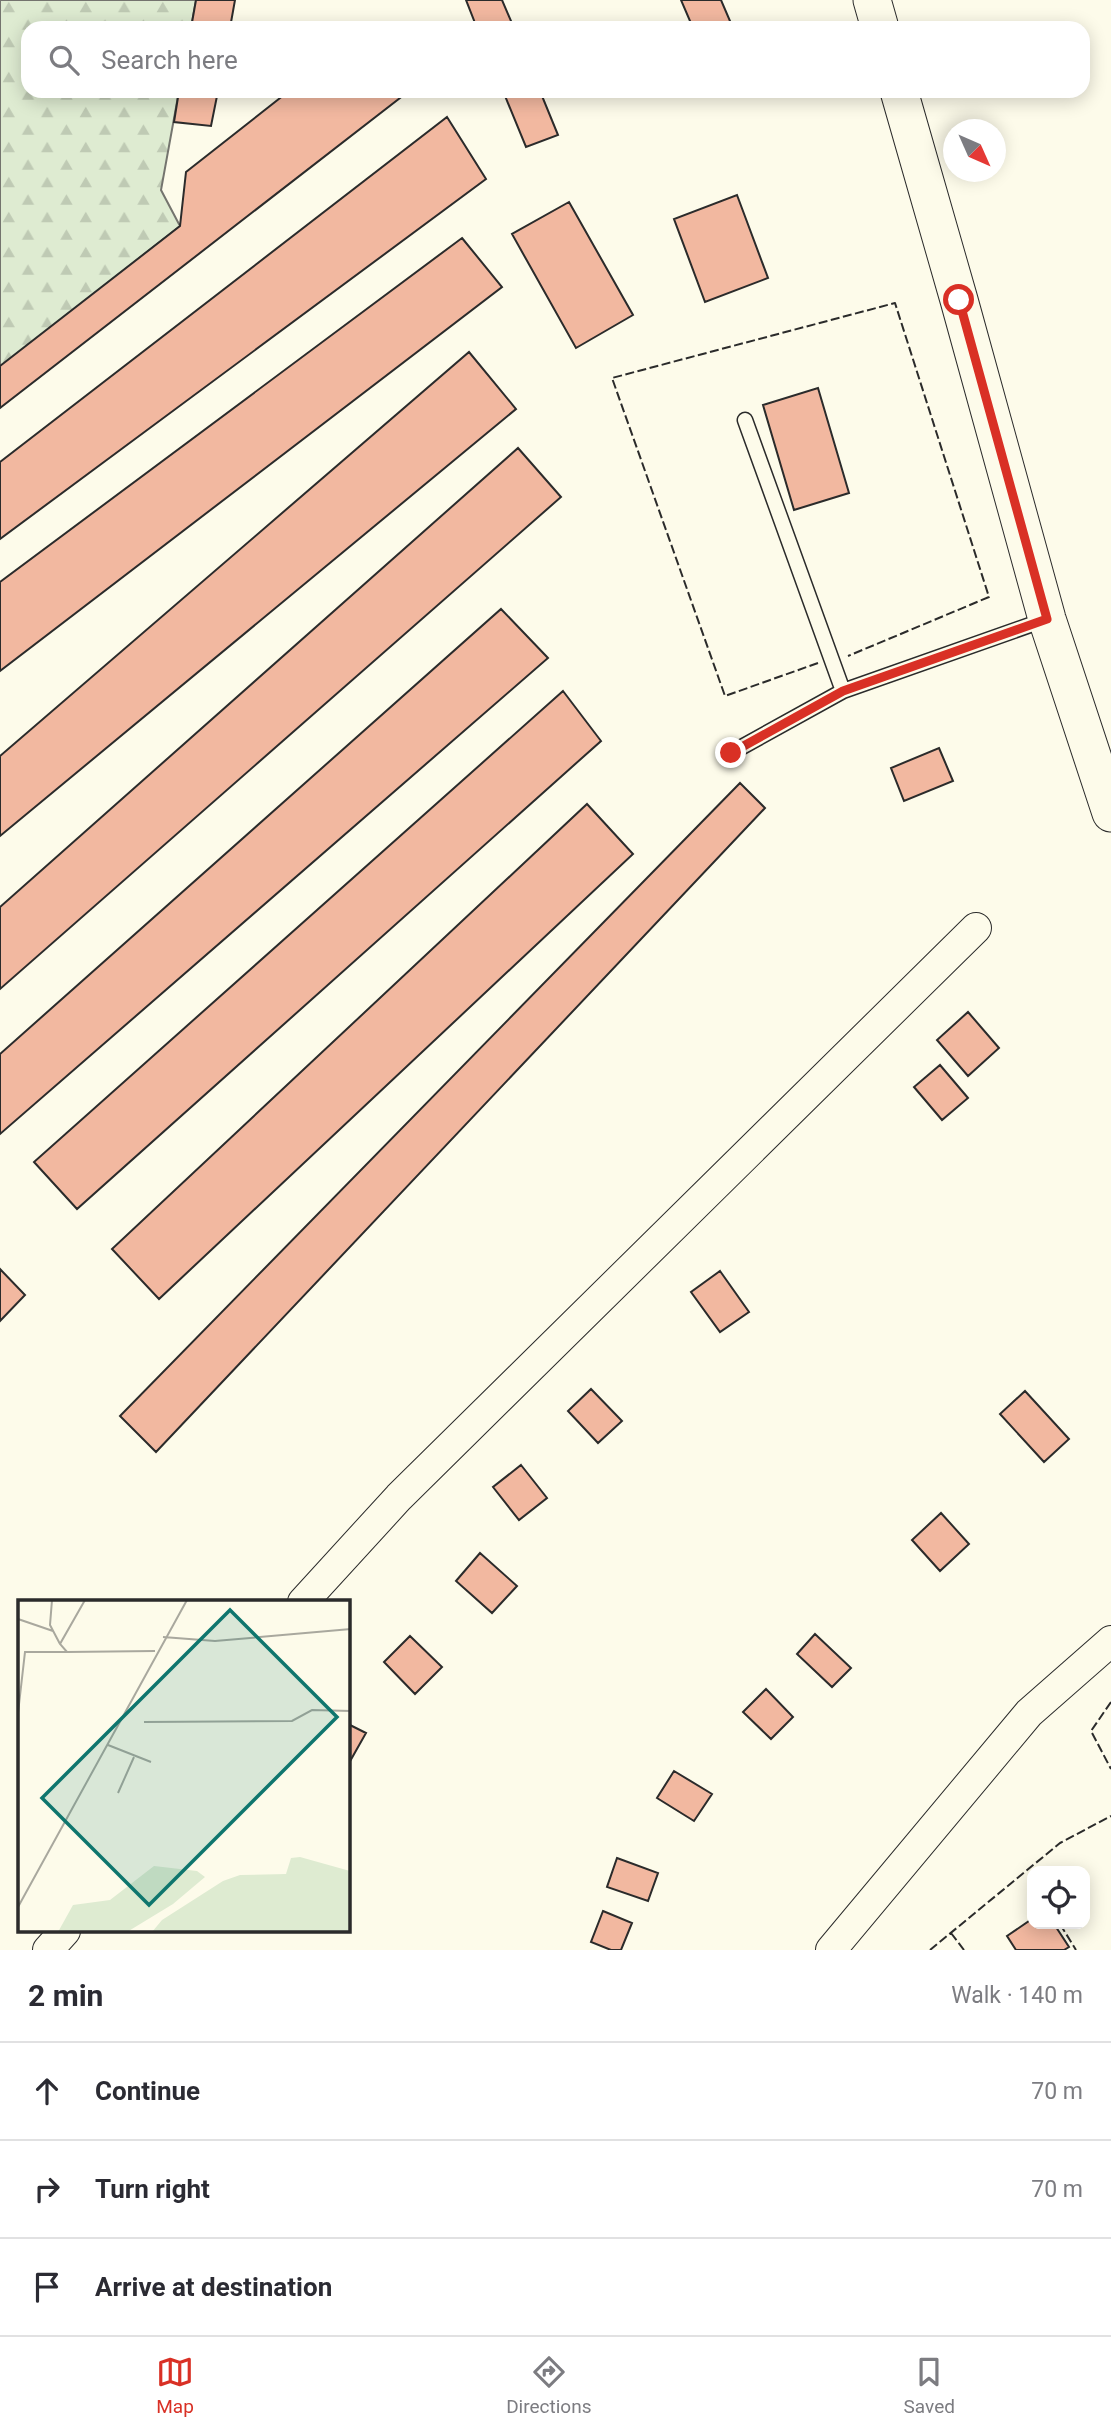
<!DOCTYPE html>
<html lang="en">
<head>
<meta charset="utf-8">
<style>
  body { margin:0; font-family:Roboto,sans-serif; background:#f7f7f7; color:#2b2b33 }
  .controls { position:absolute; right:21px; bottom:21px; display:grid; overflow:hidden; border-radius:14px; box-shadow:0 4px 18px #0003 }
  .controls button { width:63px; height:63px; display:grid; place-items:center; padding:0; border:0; border-bottom:2px solid #e1e1e2; background:#fff; color:#2b2b33; font:35px sans-serif }
  .compass { position:absolute; left:943px; top:119px; width:63px; height:63px; border-radius:50%; background:#fff; box-shadow:0 4px 18px #0003; rotate:135deg }
  .stop { position:absolute; width:21px; height:21px; margin:-16px; border:5px solid #d93025; border-radius:50%; background:#fff }
  .stop.end { background:#d93025; border-color:#fff; box-shadow:0 2px 7px #0008 }
  .list { margin:0; padding:0; list-style:none }
  h2 { display:flex; justify-content:space-between; align-items:center; height:91px; margin:0; padding:0 28px; font-size:30px }
  h2 small { font-size:23px; font-weight:400; color:#7c7c81 }
  .list li { display:grid; grid-template-columns:46px 1fr auto; gap:21px; align-items:center; box-sizing:border-box; height:98px; padding:0 28px; border-top:2px solid #e1e1e2 }
  .list b { display:block; font-size:26px; white-space:nowrap }
  .list em { font-size:23px; font-style:normal; color:#7c7c81 }
  .icon { flex:none; width:38px; height:38px; fill:none; stroke:currentColor; stroke-width:2; stroke-linecap:round; stroke-linejoin:round }
  .map { position:relative; flex:none; width:1111px; height:1950px; overflow:hidden }
  .search { position:absolute; background:#fff; box-shadow:0 4px 18px #0003; left:21px; right:21px; top:21px; height:77px; display:flex; align-items:center; gap:18px; box-sizing:border-box; padding:0 24px; border-radius:21px; color:#7c7c81; font-size:26px }
  .sheet { height:385px; background:#fff }
  nav { display:flex; justify-content:space-around; align-items:center; box-sizing:border-box; height:98px; border-top:2px solid #e1e1e2; background:#fff; font-size:19px; color:#7c7c81 }
  nav a { display:grid; justify-items:center; gap:4px }
  nav .on { color:#d93025 }
  .map>svg:first-child { display:block }
</style>
</head>
<body>
<div class="map">
<svg width="1111" height="1950" viewBox="0 0 1111 1950">
  <defs>
    <pattern id="forest-firs" width="22" height="20" patternUnits="userSpaceOnUse" patternTransform="scale(1.75)"><rect width="22" height="20" fill="#deebd1"/><path d="M5 1l3.5 6h-7zM16 11l3.5 6h-7z" fill="#bfcab4"/></pattern>
  </defs>
  <rect width="100%" height="100%" fill="#fdfbea"/>
  <!-- forest -->
  <path fill="url(#forest-firs)" stroke="#74746e" stroke-width="2" d="M 0,0 L 196,0 L 191,28 L 28,28 L 28,91 L 179,91 L 161,190 L 180,226 L 0,368 Z"/>
  <!-- building -->
  <path fill="#f2b8a0" stroke="#2b2b2b" stroke-width="2" d="M 196,0 L 235,0 L 230,28 L 191,28 Z
    M 466,0 L 502,0 L 514,28 L 477,28 Z
    M 681,0 L 721,0 L 733,28 L 693,28 Z
    M 179,91 L 218,91 L 211,126 L 174,122 Z
    M 289,91 L 409,91 L 0,408 L 0,366 L 180,226 L 186,172 Z
    M 503,91 L 540,91 L 558,135 L 526,147 Z
    M 447,117 L 486,179 L 0,539 L 0,462 Z
    M 737,195 L 768,278 L 705,302 L 674,219 Z
    M 569,202 L 633,315 L 576,348 L 512,234 Z
    M 462,238 L 502,287 L 0,671 L 0,582 Z
    M 469,352 L 516,409 L 0,836 L 0,756 Z
    M 818,388 L 849,493 L 794,510 L 763,405 Z
    M 518,448 L 561,497 L 0,989 L 0,907 Z
    M 501,609 L 548,658 L 0,1134 L 0,1054 Z
    M 563,691 L 601,741 L 77,1209 L 34,1162 Z
    M 939,748 L 953,781 L 904,801 L 891,768 Z
    M 740,783 L 765,808 L 156,1452 L 120,1416 Z
    M 587,804 L 633,854 L 159,1299 L 112,1249 Z
    M 968,1012 L 999,1048 L 968,1076 L 937,1040 Z
    M 940,1065 L 968,1098 L 942,1120 L 914,1087 Z
    M 0,1269 L 25,1295 L 0,1321 Z
    M 720,1271 L 749,1312 L 720,1332 L 691,1292 Z
    M 591,1389 L 622,1421 L 598,1443 L 568,1411 Z
    M 1025,1391 L 1069,1439 L 1044,1462 L 1000,1414 Z
    M 521,1465 L 547,1498 L 519,1520 L 493,1487 Z
    M 941,1513 L 969,1544 L 940,1571 L 912,1540 Z
    M 480,1553 L 517,1586 L 492,1613 L 456,1581 Z
    M 815,1634 L 851,1668 L 832,1687 L 797,1654 Z
    M 410,1636 L 442,1667 L 415,1694 L 384,1662 Z
    M 766,1689 L 793,1717 L 771,1739 L 743,1712 Z
    M 348,1724 L 366,1733 L 349,1763 L 348,1762 Z
    M 674,1771 L 712,1794 L 694,1821 L 657,1798 Z
    M 617,1858 L 658,1873 L 648,1901 L 607,1887 Z
    M 603,1911 L 632,1923 L 621,1950 L 611,1950 L 591,1942 Z
    M 1032,1919 L 1032,1924 L 1054,1924 L 1069,1947 L 1064,1950 L 1016,1950 L 1007,1936 Z"/>
  <g fill="none" stroke-linecap="round" stroke-linejoin="round">
    <defs>
      <path id="service" d="M 745,420 L 843,691
        M 731,753 L 843,691 L 1047,619"/>
      <path id="minor" d="M 303,1602 L 399,1497 L 976,928
        M 48,1950 L 65,1931
        M 831,1950 L 1029,1713 L 1111,1641"/>
      <path id="tertiary" d="M 872,0 L 880,28
        M 899,91 L 959,300 L 1047,619 L 1111,813"/>
    </defs>
    <!-- service casing -->
    <use href="#service" stroke="#2b2b2b" stroke-width="17"/>
    <!-- minor casing -->
    <use href="#minor" stroke="#2b2b2b" stroke-width="32"/>
    <!-- tertiary casing -->
    <use href="#tertiary" stroke="#2b2b2b" stroke-width="39"/>
    <!-- service -->
    <use href="#service" stroke="#fdfbea" stroke-width="14"/>
    <!-- minor -->
    <use href="#minor" stroke="#fdfbea" stroke-width="30"/>
    <!-- tertiary -->
    <use href="#tertiary" stroke="#fdfbea" stroke-width="37"/>
    <!-- fence -->
    <path stroke="#2b2b2b" stroke-width="2" stroke-dasharray="9 3.5" stroke-linecap="butt" d="M 818,663 L 725,696 L 612,378 L 895,303 L 989,597 L 848,656
      M 1111,1702 L 1091,1731 L 1111,1769
      M 1060,1924 L 1076,1950
      M 951,1933 L 964,1950
      M 930,1950 L 1060,1843 L 1111,1816"/>
  </g>
  <g fill="none" stroke-linecap="round" stroke-linejoin="round">
    <!-- route -->
    <path stroke="#d93025" stroke-width="9" d="M 731,753 L 843,691 L 1047,619 L 959,300"/>
  </g>
  <!-- overview -->
  <g transform="translate(18 1600)">
    <rect width="332" height="332" fill="#fdfbea"/>
    <path d="M 282,257 L 332,271 L 332,332 L 134,332 L 144,320 L 205,281 L 222,275 L 268,274 L 273,258 ZM 136,266 L 179,271 L 187,277 L 155,304 L 109,332 L 40,332 L 55,305 L 92,300 Z" fill="#deebd1"/>
    <path fill="none" stroke="#a9a89e" stroke-width="2" d="M 34,0 L 32,25 L 42,44M 67,0 L 42,44 L 49,52 L 137,51M 0,19 L 35,31M 145,37 L 197,41 L 333,29M 0,113 L 7,52 L 49,52M 126,122 L 274,121 L 294,110 L 333,111M 90,145 L 133,162M 100,193 L 116,157M 0,307 L 169,0"/>
    <path fill="#0f766e" fill-opacity="0.15" stroke="#0f766e" stroke-width="3.5" d="M 212,10 L 319,117 L 131,305 L 24,198 Z"/>
    <rect width="332" height="332" fill="none" stroke="#2b2b2b" stroke-width="3.5"/>
  </g>
</svg>
<div class="controls">
<button><svg class="icon" aria-label="locate" viewBox="0 0 24 24"><circle cx="12" cy="12" r="6"/><path d="M12 2v4M12 18v4M2 12h4M18 12h4"/></svg></button>
</div>
<svg class="compass" viewBox="-18 -18 36 36"><path d="M0-13l5 13h-10z" fill="#e53935"/><path d="M0 13l5-13h-10z" fill="#7c7c81"/></svg>
<div class="stop" style="left:959px;top:300px"></div>
<div class="stop end" style="left:731px;top:753px"></div>
<div class="search"><svg class="icon" aria-label="search" viewBox="0 0 24 24"><circle cx="10" cy="10" r="6"/><path d="M15 15l6 6"/></svg>Search here</div>
</div>
<section class="sheet">
<h2>2 min<small>Walk · 140 m</small></h2>
<ul class="list">
<li><svg class="icon" aria-label="ahead" viewBox="0 0 24 24"><path d="M12 20V5M6 11l6-6 6 6"/></svg><div><b>Continue</b></div><em>70 m</em></li>
<li><svg class="icon" aria-label="right" viewBox="0 0 24 24"><path d="M7 20v-9h11M14 6l5 5-5 5"/></svg><div><b>Turn right</b></div><em>70 m</em></li>
<li><svg class="icon" aria-label="arrive" viewBox="0 0 24 24"><path d="M6 21V4h12l-3 4 3 4H6"/></svg><div><b>Arrive at destination</b></div></li>
</ul>
</section>
<nav>
<a class="on"><svg class="icon" aria-label="map" viewBox="0 0 24 24"><path d="M3 6l6-2 6 2 6-2v14l-6 2-6-2-6 2zM9 4v14M15 6v14"/></svg>Map</a>
<a><svg class="icon" aria-label="directions" viewBox="0 0 24 24"><path d="M12 3l9 9-9 9-9-9zM9 14v-3h6M13 9l2 2-2 2"/></svg>Directions</a>
<a><svg class="icon" aria-label="saved" viewBox="0 0 24 24"><path d="M7 4h10v16l-5-4-5 4z"/></svg>Saved</a>
</nav>
</body>
</html>
